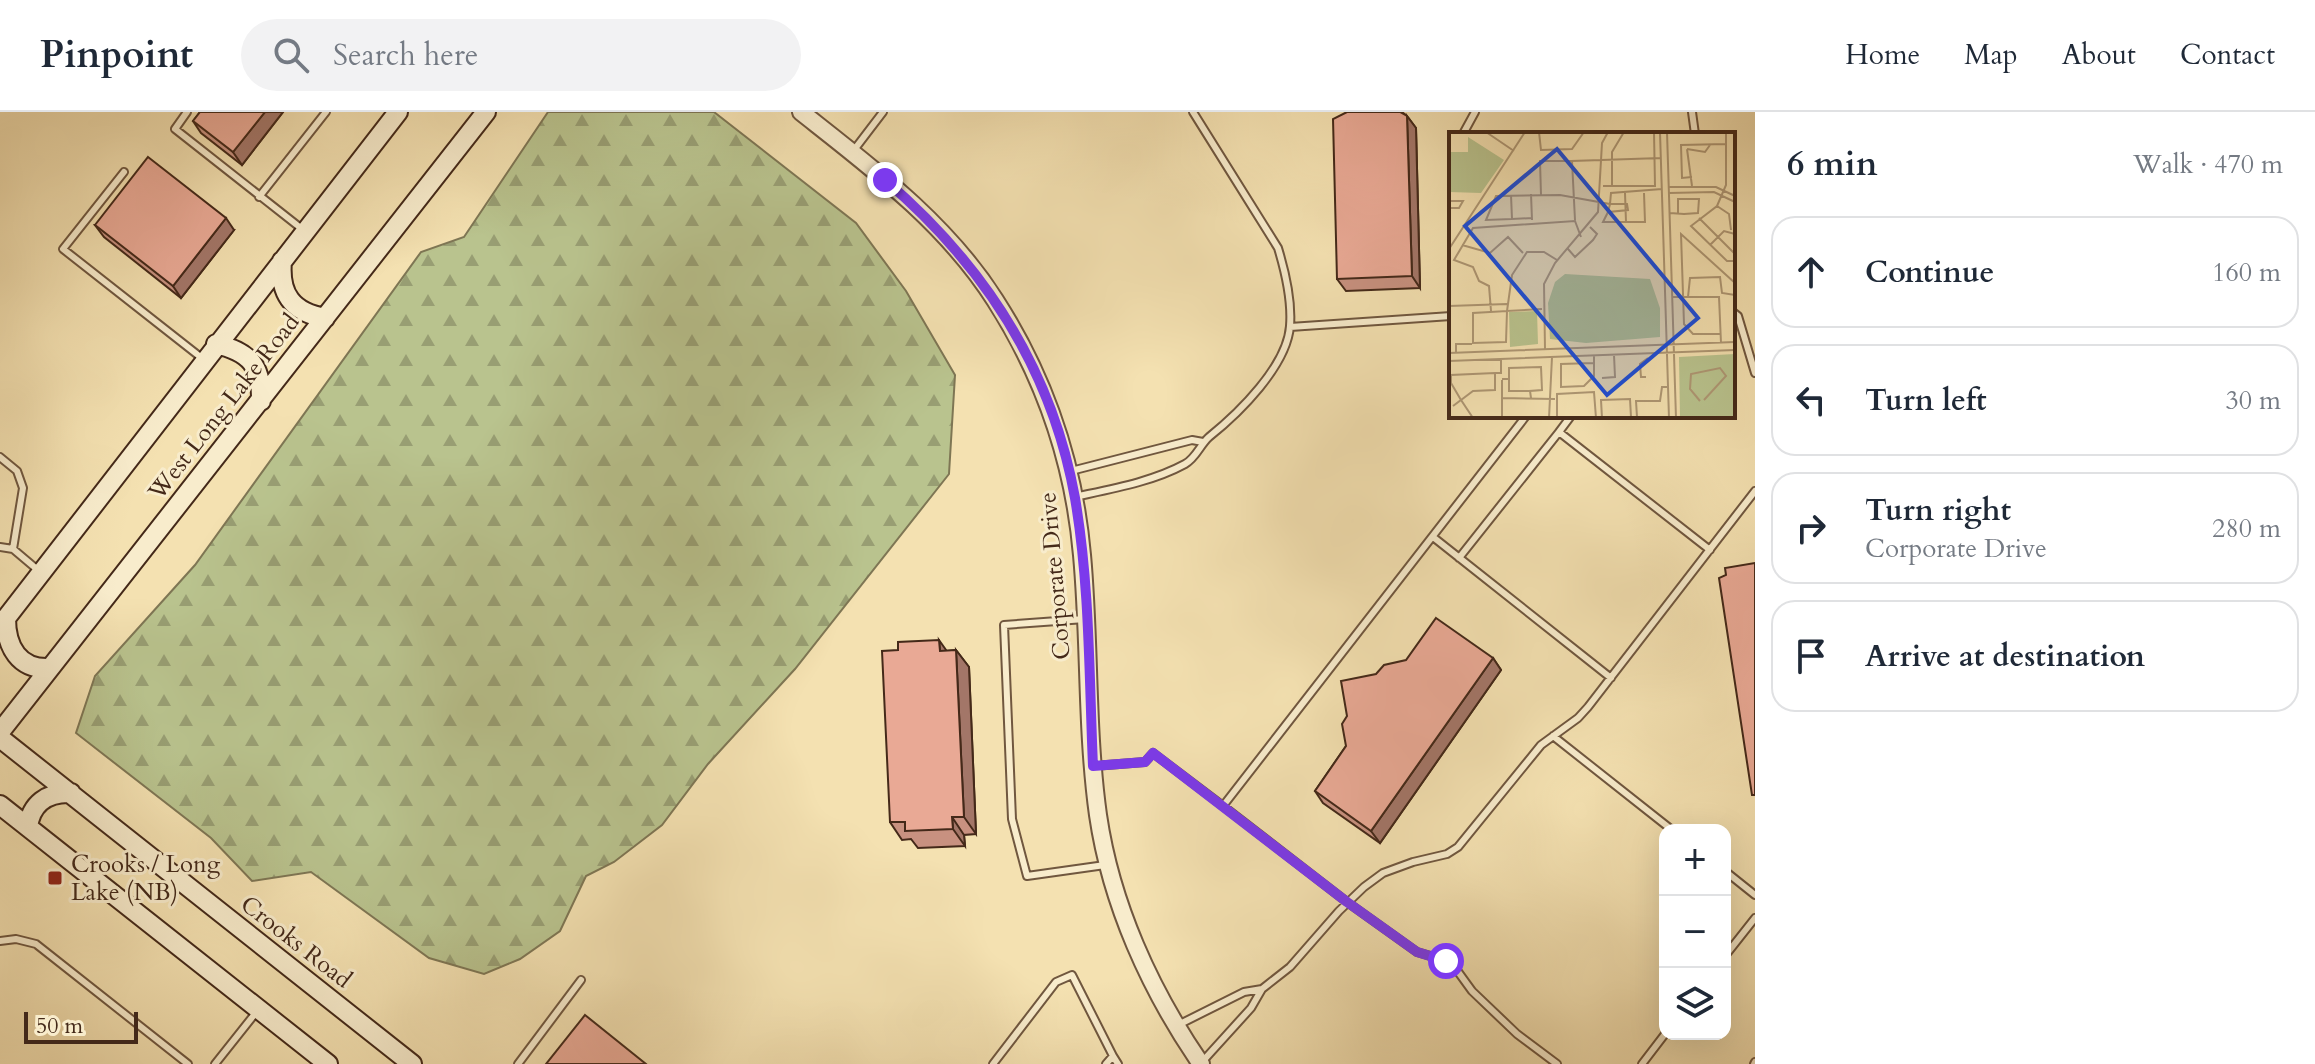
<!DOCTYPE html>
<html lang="en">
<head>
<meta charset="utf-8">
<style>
  body { margin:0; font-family:Cardo,serif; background:#f2f2f3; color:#1f2937 }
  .controls { position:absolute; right:24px; bottom:24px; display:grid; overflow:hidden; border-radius:16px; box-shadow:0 8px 32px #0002 }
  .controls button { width:72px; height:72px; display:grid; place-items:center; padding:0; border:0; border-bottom:2px solid #e0e1e3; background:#fff; color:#1f2937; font:40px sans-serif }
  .scale { position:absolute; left:24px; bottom:20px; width:114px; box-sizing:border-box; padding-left:8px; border:4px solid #442919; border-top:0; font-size:22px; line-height:28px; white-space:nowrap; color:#442919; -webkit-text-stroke:6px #f8eccc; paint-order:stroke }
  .stop { position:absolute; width:24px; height:24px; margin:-18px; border:6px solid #7c3aed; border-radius:50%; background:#fff }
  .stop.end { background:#7c3aed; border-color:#fff; box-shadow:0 2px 8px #0008 }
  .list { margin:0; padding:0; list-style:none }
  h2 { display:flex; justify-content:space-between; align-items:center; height:104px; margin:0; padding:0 32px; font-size:34px }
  h2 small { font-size:26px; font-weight:400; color:#747a83 }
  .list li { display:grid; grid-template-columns:52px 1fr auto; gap:24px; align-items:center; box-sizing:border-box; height:112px; margin:0 16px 16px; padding:0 16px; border:2px solid #e0e1e3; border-radius:24px }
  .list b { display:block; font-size:30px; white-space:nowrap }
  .list p { margin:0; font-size:26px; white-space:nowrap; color:#747a83 }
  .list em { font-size:26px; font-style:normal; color:#747a83 }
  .icon { flex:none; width:44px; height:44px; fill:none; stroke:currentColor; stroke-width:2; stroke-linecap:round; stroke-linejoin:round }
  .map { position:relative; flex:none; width:1755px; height:952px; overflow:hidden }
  header { display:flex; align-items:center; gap:48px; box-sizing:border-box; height:112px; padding:0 40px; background:#fff; border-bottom:2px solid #e0e1e3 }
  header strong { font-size:38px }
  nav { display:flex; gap:44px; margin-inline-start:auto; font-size:28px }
  .search { width:560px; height:72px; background:#f2f2f3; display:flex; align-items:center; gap:20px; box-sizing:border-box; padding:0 28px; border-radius:44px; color:#747a83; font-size:30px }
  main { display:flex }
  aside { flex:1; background:#fff }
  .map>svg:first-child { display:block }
</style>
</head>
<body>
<header>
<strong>Pinpoint</strong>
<div class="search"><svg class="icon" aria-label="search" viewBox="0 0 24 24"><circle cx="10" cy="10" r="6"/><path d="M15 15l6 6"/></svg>Search here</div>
<nav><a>Home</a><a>Map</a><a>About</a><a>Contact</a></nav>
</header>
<main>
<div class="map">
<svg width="1755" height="952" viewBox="0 0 1755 952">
  <defs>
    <pattern id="forest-firs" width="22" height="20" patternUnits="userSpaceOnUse" patternTransform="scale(2)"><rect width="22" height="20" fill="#b9c38e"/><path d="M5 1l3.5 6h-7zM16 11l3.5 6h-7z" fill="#989e73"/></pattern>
  </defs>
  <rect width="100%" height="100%" fill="#f4e1b1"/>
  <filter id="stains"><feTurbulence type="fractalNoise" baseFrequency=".0025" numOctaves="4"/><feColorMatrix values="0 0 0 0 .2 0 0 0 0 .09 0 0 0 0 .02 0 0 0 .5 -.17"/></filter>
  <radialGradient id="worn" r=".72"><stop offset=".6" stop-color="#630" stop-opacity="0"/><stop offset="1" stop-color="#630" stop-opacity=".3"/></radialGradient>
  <!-- forest -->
  <path fill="url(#forest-firs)" stroke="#7e7654" stroke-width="2" d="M 548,0 L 714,0 L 856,111 L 906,179 L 955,263 L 949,362 L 795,557 L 708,652 L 662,713 L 614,750 L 586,764 L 560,819 L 520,847 L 484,862 L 429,846 L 311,760 L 252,769 L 211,726 L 76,621 L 95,564 L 195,453 L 421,140 L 464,125 Z"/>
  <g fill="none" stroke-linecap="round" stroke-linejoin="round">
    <defs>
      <path id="service" d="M 187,0 L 175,17 L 302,117
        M 1692,0 L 1695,22
        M 1463,22 L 1475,0
        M 854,38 L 883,0
        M 124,60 L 63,137 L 203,247
        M 259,85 L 326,0
        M 1733,200 L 1738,204 L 1755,261
        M 1290,215 L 1451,204
        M 1559,320 L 1571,304
        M 0,345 L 17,359 L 23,376 L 13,437
        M 1071,359 L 1192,328 L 1203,330
        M 1074,385 C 1111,377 1152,370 1185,352 C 1196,346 1200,333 1209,325 C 1239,301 1287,254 1290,214 C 1292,189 1285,159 1278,136 L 1193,0
        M 1433,425 L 1611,566
        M 0,435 L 13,437 L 39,459
        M 1459,446 L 1559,320 L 1710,438
        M 1085,507 L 1004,513 L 1012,707 L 1027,764 L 1105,753
        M 1553,624 L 1672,718
        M 1094,654 L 1145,650 L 1153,641 L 1223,694 L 1526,304
        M 1223,694 L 1347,790 L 1417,840 L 1451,850 L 1472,879 L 1517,922 L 1557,952
        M 1725,759 L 1755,783
        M 0,829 L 16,827 L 36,832 L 188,952
        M 1725,844 L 1755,806
        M 1178,913 L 1244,880 L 1262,877
        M 1202,950 L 1251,896 L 1262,877 L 1290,855 L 1339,799 L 1364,775 L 1383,761 L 1413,750 L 1447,742 L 1458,735 L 1541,633 L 1578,606 L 1588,595 L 1755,379
        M 215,952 L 258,898
        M 518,952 L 581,868
        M 993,952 L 1056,870 L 1072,863 L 1113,944
        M 1106,952 L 1113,944 L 1118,952
        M 1642,952 L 1665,922
        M 1754,952 L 1755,950"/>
      <path id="tertiary" d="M 801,0 C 872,56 946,111 995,188 C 1045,266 1074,352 1082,443 C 1090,529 1086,617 1098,703 C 1111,792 1150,878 1201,952"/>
      <path id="secondary" d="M 282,149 C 279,182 292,200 325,206
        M 216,232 C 250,240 262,254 261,289
        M 6,506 C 6,535 19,558 50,556
        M 0,514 L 398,0
        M 0,620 L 486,0
        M 0,626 L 412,952
        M 0,693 L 328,952
        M 28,715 C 31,692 47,680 71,681"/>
    </defs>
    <!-- service casing -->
    <use href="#service" stroke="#70573f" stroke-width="10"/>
    <!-- tertiary casing -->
    <use href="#tertiary" stroke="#70573f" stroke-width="20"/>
    <!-- secondary casing -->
    <use href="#secondary" stroke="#442919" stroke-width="22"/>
    <!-- service -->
    <use href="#service" stroke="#f8eccc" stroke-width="6"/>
    <!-- tertiary -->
    <use href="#tertiary" stroke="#f8eccc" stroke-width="16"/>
    <!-- secondary -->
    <use href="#secondary" stroke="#f8eccc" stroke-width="18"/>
  </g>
  <!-- wall -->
  <path fill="#c89180" stroke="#442919" stroke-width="2" d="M 200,0 L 283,0 L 242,53 L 201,21 L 193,9 Z
    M 1347,0 L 1402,0 L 1407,4 L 1416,16 L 1420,176 L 1346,179 L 1337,167 Z
    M 95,113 L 234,118 L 181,186 L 104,125 Z
    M 956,538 L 969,555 L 976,722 L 964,723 L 965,734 L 918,736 L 911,727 L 902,728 L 890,710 L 947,539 Z
    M 1493,546 L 1501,558 L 1380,731 L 1323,691 L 1315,679 L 1346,634 Z"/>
  <!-- shaded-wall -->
  <path fill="#a37668" stroke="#442919" stroke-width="2" d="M 265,0 L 283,0 L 242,53 L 233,40 Z
    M 1407,4 L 1416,16 L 1420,176 L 1412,164 Z
    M 226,106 L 234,118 L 181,186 L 173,174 Z
    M 939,528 L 951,545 L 940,539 Z
    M 956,538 L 969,555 L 976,722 L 964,705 Z
    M 1493,546 L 1501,558 L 1380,731 L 1371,719 Z
    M 952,705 L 964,723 L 965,734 L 953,717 Z"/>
  <!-- building -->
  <path fill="#e9a995" stroke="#442919" stroke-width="2" d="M 200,0 L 265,0 L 233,40 L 193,9 Z
    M 1347,0 L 1400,0 L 1407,4 L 1412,164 L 1337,167 L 1333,7 Z
    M 148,45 L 226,106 L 173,174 L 95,113 Z
    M 1755,451 L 1755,683 L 1752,683 L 1719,466 L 1726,463 L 1725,456 Z
    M 1436,506 L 1493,546 L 1371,719 L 1315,679 L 1346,634 L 1342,612 L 1347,604 L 1341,569 L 1376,562 L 1384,553 L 1406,548 Z
    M 939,528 L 940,539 L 956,538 L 964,705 L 952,705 L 953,717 L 905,719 L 905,710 L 890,710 L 882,539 L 898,538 L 898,530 Z
    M 585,903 L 646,952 L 546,952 Z"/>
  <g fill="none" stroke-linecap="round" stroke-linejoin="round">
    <!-- route -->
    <path stroke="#7c3aed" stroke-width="10" d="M 885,68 C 983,152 1052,257 1075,386 C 1090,474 1089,565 1093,654 L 1145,650 L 1153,641 L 1347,790 L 1417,840 L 1446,849"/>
  </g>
  <!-- markers -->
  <rect fill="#8f2418" stroke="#f8eccc" stroke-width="3" x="47" y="758" width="16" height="16" rx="4"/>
  <g text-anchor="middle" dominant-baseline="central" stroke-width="6" stroke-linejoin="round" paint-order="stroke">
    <!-- street labels -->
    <g font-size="24" fill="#442919" stroke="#f8eccc">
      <text transform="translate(224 295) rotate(-52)">West Long Lake Road</text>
      <text transform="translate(1055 464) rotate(-95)">Corporate Drive</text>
      <text transform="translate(296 830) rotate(38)">Crooks Road</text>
    </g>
    <!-- poi labels -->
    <g font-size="24" fill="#442919" stroke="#f8eccc" text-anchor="start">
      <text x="71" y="752">Crooks / Long<tspan x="71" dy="28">Lake (NB)</tspan></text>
    </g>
  </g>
  <!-- overview -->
  <g transform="translate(1449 20)">
    <rect width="286" height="286" fill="#f4e1b1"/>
    <path d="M 88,179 L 89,212 L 61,215 L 60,180 Z" fill="#b9c38e"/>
    <path d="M 116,142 L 201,147 L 211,176 L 211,205 L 137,211 L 101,207 L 99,171 L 106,150 Z" fill="#b9c38e"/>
    <path d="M 286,222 L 286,286 L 231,286 L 230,225 Z" fill="#b9c38e"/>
    <path d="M 19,5 L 55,28 L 32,61 L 0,60 L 0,20 L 19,20 Z" fill="#b9c38e"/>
    <path fill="none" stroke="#ae9774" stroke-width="2" d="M 37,0 L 65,19M 90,0 L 92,18 L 123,17 L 135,0M 211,0 L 220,286M 218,0 L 227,286M 277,0 L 277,53 L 268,74 L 242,94 L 278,129 L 286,129M 238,17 L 243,54M 238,17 L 256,20 L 261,13M 243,45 L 233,46 L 232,13 L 277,12M 154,54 L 206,54 L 205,0M 163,54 L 163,20 L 175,0M 220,55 L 267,55 L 286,64M 176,61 L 177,90 L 196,90 L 195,61M 220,61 L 265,60 L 286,70M 82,62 L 83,88M 62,63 L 63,87 L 83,86M 92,63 L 91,29 L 123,29M 0,69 L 14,69 L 10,76 L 0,76M 161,72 L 178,72 L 179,78 L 159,80 ZM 268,74 L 280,82 L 282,98M 159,80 L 154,90 L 176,90M 221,81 L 235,82 L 249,81 L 250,67 L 229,67 L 229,81M 250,86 L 286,122M 63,87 L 37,88 L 47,64 L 111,63 L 161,72 L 162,61 L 213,57M 126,88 L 123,29 L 212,26M 13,113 L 41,121 L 59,105 L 74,121M 261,113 L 275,99 L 286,102M 0,117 L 76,0M 119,117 L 126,125 L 144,108 L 148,102 L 141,95M 223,165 L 270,165 L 272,211M 239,165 L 241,146 L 271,145 L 273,161 L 286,163M 0,174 L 58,172M 93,177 L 58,179 L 63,143 L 78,120 L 95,120 L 108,128M 42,179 L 40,154 L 30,149 L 24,135 L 5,128 L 24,96 L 126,89 L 132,105M 58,179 L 57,210 L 24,211 L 24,181 ZM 272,202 L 244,202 L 235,192 L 232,102 L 286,151M 96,217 L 95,152 L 106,131 L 149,80 L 153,11 L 159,0M 0,221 L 286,210M 7,221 L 7,212 L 23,212M 145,224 L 145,244 L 135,254 L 112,255 L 112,232 L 145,231M 0,229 L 286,218M 46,241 L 46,258 L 24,259 L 12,268 L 2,251 L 2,243 L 46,241 L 52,241 L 52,227M 197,245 L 192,245 L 191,232 L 199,226M 153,246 L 166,245 L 165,223M 53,247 L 60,247 L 60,236 L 92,235 L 93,258 L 81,259 L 82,266M 60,247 L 60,259 L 81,259M 53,248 L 53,286M 53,266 L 106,267M 251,269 L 241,257 L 242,242 L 271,236 L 277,244 L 255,268M 4,274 L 12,268 L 24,286M 100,286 L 103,225M 108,286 L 108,262 L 145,260 L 147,286M 153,286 L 152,268 L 181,267 L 182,285M 169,286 L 188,285 L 187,269 L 211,269 L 213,255 L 218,255"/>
    <path fill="#1d4ed8" fill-opacity="0.15" stroke="#1d4ed8" stroke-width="4" d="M 108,17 L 249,186 L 158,263 L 16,94 Z"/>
    <rect width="286" height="286" fill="none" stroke="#442919" stroke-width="4"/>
  </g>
  <rect width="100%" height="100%" filter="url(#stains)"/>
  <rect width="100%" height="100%" fill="url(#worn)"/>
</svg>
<div class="controls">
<button>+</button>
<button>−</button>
<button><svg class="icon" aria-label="layers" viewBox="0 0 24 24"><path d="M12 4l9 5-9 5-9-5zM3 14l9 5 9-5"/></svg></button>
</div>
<div class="scale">50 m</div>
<div class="stop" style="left:1446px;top:849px"></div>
<div class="stop end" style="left:885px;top:68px"></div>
</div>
<aside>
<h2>6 min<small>Walk · 470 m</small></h2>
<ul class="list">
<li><svg class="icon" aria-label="ahead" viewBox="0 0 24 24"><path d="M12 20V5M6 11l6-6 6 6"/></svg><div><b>Continue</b></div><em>160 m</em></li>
<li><svg class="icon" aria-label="left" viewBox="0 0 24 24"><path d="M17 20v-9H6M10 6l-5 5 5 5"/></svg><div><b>Turn left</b></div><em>30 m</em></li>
<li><svg class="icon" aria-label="right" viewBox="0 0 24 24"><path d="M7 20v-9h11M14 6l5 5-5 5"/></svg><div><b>Turn right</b><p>Corporate Drive</p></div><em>280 m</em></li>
<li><svg class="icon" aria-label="arrive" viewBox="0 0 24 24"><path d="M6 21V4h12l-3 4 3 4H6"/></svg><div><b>Arrive at destination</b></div></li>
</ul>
</aside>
</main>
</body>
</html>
